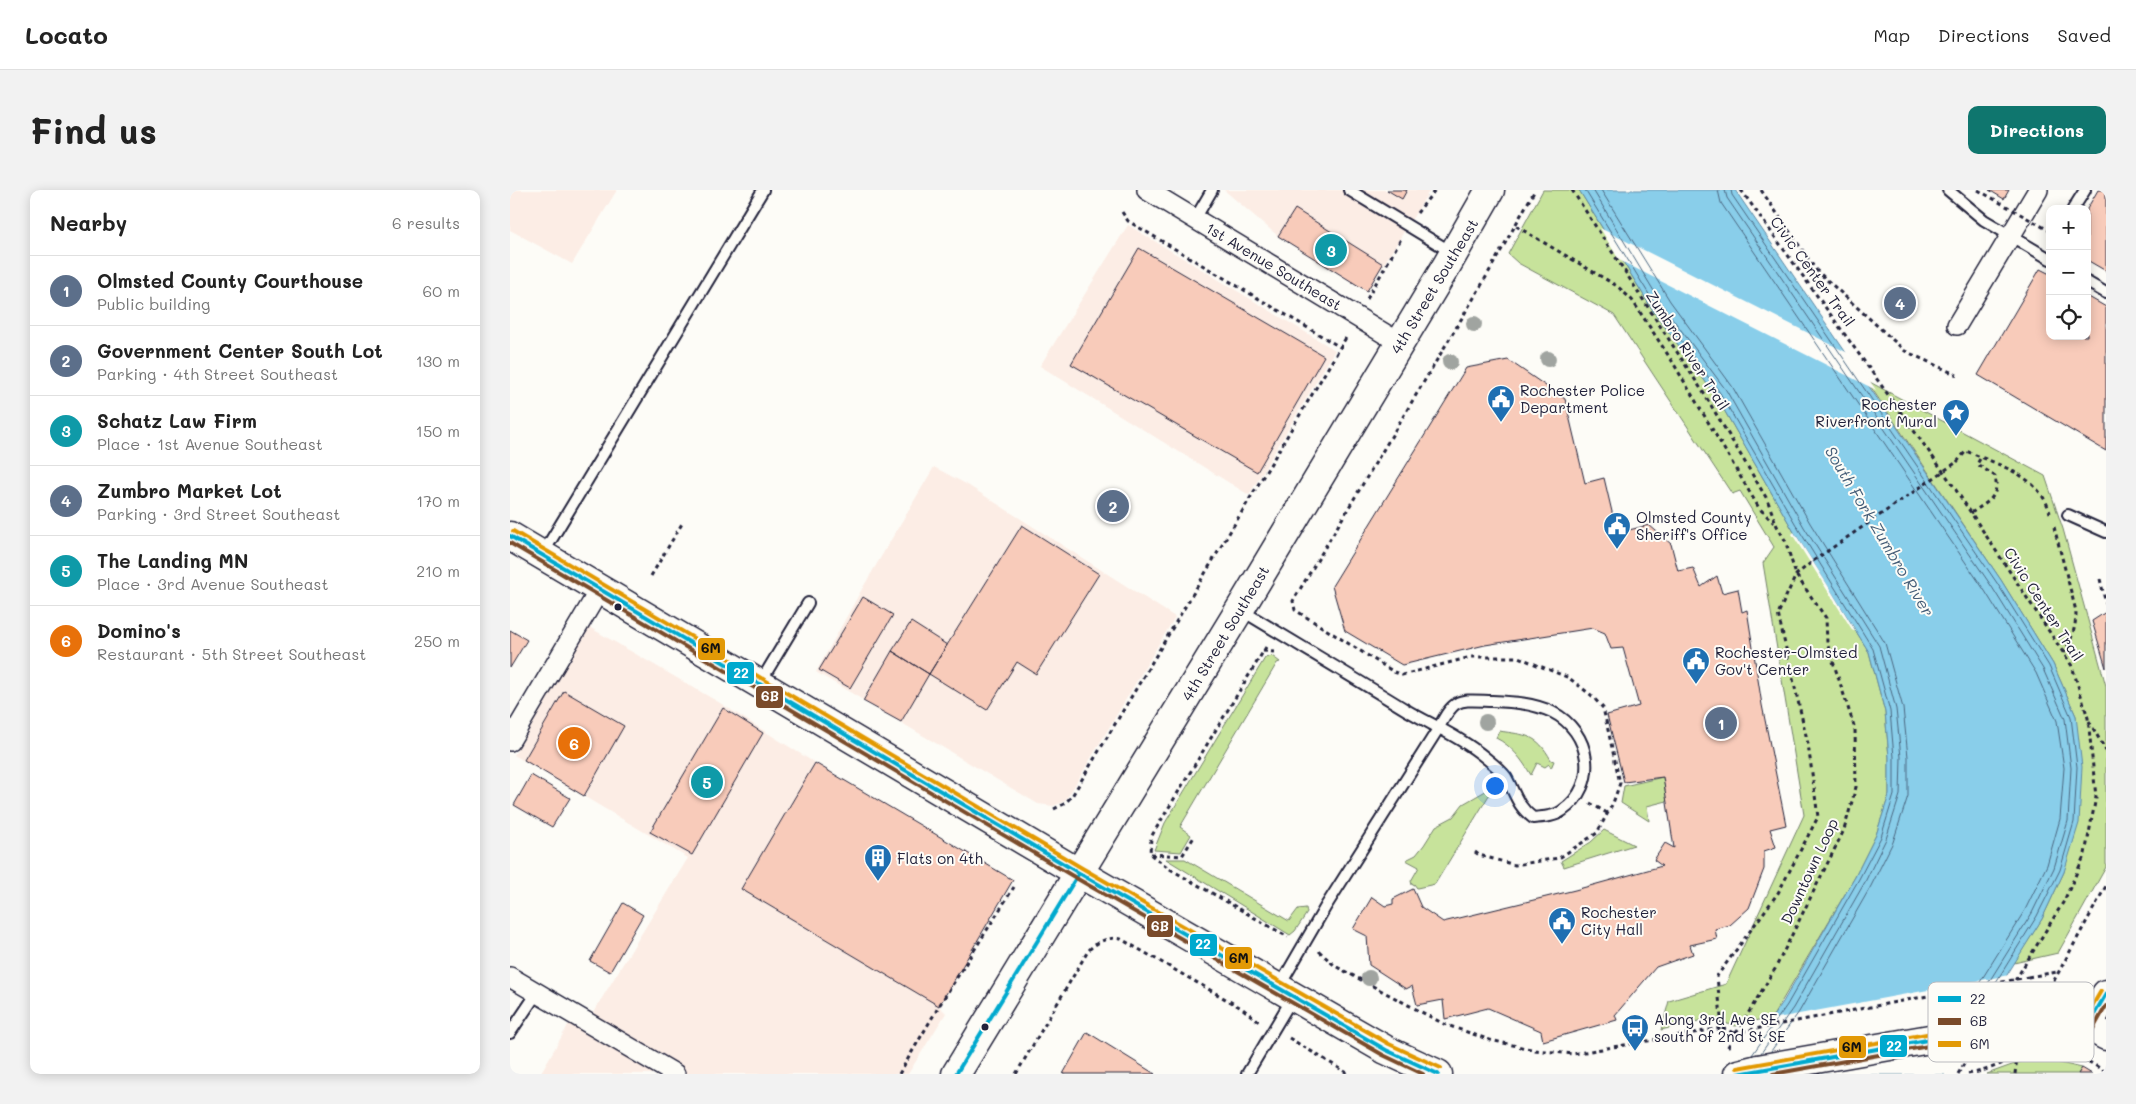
<!DOCTYPE html>
<html lang="en">
<head>
<meta charset="utf-8">
<style>
  body { margin:0; font-family:Mali,sans-serif; background:#f2f2f2; color:#222 }
  .controls { position:absolute; right:15px; top:15px; display:grid; overflow:hidden; border-radius:10px; box-shadow:0 2px 12px #0003 }
  .controls button { width:45px; height:45px; display:grid; place-items:center; padding:0; border:0; border-bottom:1px solid #e0e0e0; background:#fff; color:#222; font:25px sans-serif }
  .you { position:absolute; left:984px; top:595px; width:18px; height:18px; margin:-12px; border:4px solid #fff; border-radius:50%; background:#1a73e8; box-shadow:0 0 0 8px #1a73e833 }
  .badge { display:grid; place-items:center; width:32px; height:32px; border-radius:50%; background:#0f766e; color:#fff; font-size:16px; font-weight:700 }
  .pin { position:absolute; translate:-50% -50%; border:2px solid #fff; box-shadow:0 1px 5px #0006 }
  .list { margin:0; padding:0; list-style:none }
  h2 { display:flex; justify-content:space-between; align-items:center; height:65px; margin:0; padding:0 20px; font-size:21px }
  h2 small { font-size:16px; font-weight:400; color:#767676 }
  .list li { display:grid; grid-template-columns:32px 1fr auto; gap:15px; align-items:center; box-sizing:border-box; height:70px; padding:0 20px; border-top:1px solid #e0e0e0 }
  .list b { display:block; font-size:19px; white-space:nowrap }
  .list p { margin:0; font-size:16px; white-space:nowrap; color:#767676 }
  .list em { font-size:16px; font-style:normal; color:#767676 }
  .icon { flex:none; width:28px; height:28px; fill:none; stroke:currentColor; stroke-width:2; stroke-linecap:round; stroke-linejoin:round }
  .map { position:relative; flex:none; width:1596px; height:884px; overflow:hidden; border-radius:10px }
  header { display:flex; align-items:center; gap:30px; box-sizing:border-box; height:70px; padding:0 25px; background:#fff; border-bottom:1px solid #e0e0e0 }
  header strong { font-size:24px }
  nav { display:flex; gap:28px; margin-inline-start:auto; font-size:18px }
  .intro { display:flex; align-items:center; justify-content:space-between; box-sizing:border-box; height:120px; padding:0 30px }
  h1 { margin:0; font-size:35px }
  .button { padding:12px 22px; border-radius:10px; background:#0f766e; color:#fff; font-size:18px; font-weight:700 }
  main { display:flex; gap:30px; padding:0 30px }
  aside { flex:1; background:#fff; border-radius:10px; box-shadow:0 2px 12px #0003 }
  .map>svg:first-child { display:block }
</style>
</head>
<body>
<header>
<strong>Locato</strong>
<nav><a>Map</a><a>Directions</a><a>Saved</a></nav>
</header>
<div class="intro"><h1>Find us</h1><a class="button">Directions</a></div>
<main>
<aside>
<h2>Nearby<small>6 results</small></h2>
<ul class="list">
<li><span class="badge" style="background:#5c6f8a">1</span><div><b>Olmsted County Courthouse</b><p>Public building</p></div><em>60 m</em></li>
<li><span class="badge" style="background:#5c6f8a">2</span><div><b>Government Center South Lot</b><p>Parking · 4th Street Southeast</p></div><em>130 m</em></li>
<li><span class="badge" style="background:#0f9aa8">3</span><div><b>Schatz Law Firm</b><p>Place · 1st Avenue Southeast</p></div><em>150 m</em></li>
<li><span class="badge" style="background:#5c6f8a">4</span><div><b>Zumbro Market Lot</b><p>Parking · 3rd Street Southeast</p></div><em>170 m</em></li>
<li><span class="badge" style="background:#0f9aa8">5</span><div><b>The Landing MN</b><p>Place · 3rd Avenue Southeast</p></div><em>210 m</em></li>
<li><span class="badge" style="background:#e8710a">6</span><div><b>Domino's</b><p>Restaurant · 5th Street Southeast</p></div><em>250 m</em></li>
</ul>
</aside>
<div class="map">
<svg width="1596" height="884" viewBox="0 0 1596 884">
  <rect width="100%" height="100%" fill="#fdfcf7"/>
  <filter id="ink" filterUnits="userSpaceOnUse"><feTurbulence type="fractalNoise" baseFrequency=".02" numOctaves="2"/><feDisplacementMap in="SourceGraphic" scale="10" xChannelSelector="R" yChannelSelector="G"/><feConvolveMatrix kernelMatrix="1 2 1 2 8 2 1 2 1" color-interpolation-filters="sRGB"/></filter>
  <g filter="url(#ink)">
    <!-- built -->
    <path fill="#fcede5" d="M 0,0 L 107,0 L 62,74 L 0,40 Z
      M 714,0 L 920,0 L 857,101 L 768,46 Z
      M 618,35 L 825,160 L 739,305 L 530,176 Z
      M 424,277 L 456,294 L 665,427 L 559,605 L 553,612 L 543,616 L 528,614 L 306,482 L 352,399 Z
      M 79,437 L 210,513 L 305,573 L 231,699 L 429,816 L 436,823 L 398,884 L 30,884 L 67,820 L 81,826 L 178,668 L 4,565 Z"/>
    <!-- green -->
    <path fill="#c7e39b" stroke="#74826b" d="M 1033,0 L 1069,0 L 1144,122 L 1206,206 L 1284,342 L 1359,462 L 1375,522 L 1379,567 L 1379,605 L 1366,645 L 1345,687 L 1263,826 L 1226,836 L 1197,829 L 1151,840 L 1159,811 L 1216,794 L 1294,625 L 1253,373 L 1264,357 L 1230,301 L 1222,304 L 1104,125 L 1008,73 L 998,64 Z
      M 1356,190 L 1535,286 L 1553,339 L 1596,496 L 1596,677 L 1548,763 L 1504,773 L 1532,729 L 1554,682 L 1566,526 L 1543,474 L 1491,390 Z
      M 762,466 L 770,472 L 767,473 L 670,637 L 681,645 L 671,662 L 644,660 L 655,633 L 755,468 Z
      M 989,541 C 1016,545 1027,544 1041,570 L 1044,571 L 1041,578 L 1039,574 L 1035,577 L 1027,573 L 1021,585 C 1012,570 1002,556 986,548 Z
      M 1153,587 L 1157,611 L 1137,616 L 1139,631 L 1111,613 L 1114,596 Z
      M 979,599 L 981,602 L 925,694 L 907,698 L 904,694 L 902,695 L 901,691 L 909,677 L 896,670 L 906,665 L 914,655 L 926,636 L 943,627 L 953,614 Z
      M 1094,640 L 1124,655 L 1054,677 L 1051,671 L 1081,652 Z
      M 656,669 L 675,669 L 779,731 L 788,719 L 796,718 L 797,723 L 785,741 L 780,745 Z
      M 1524,867 L 1572,878 L 1568,884 L 1477,884 Z"/>
    <!-- water -->
    <path fill="#89ceea" stroke="#6089a4" d="M 1069,0 L 1225,0 L 1491,390 L 1543,474 L 1566,526 L 1572,577 L 1569,633 L 1554,682 L 1532,729 L 1435,884 L 1222,884 L 1273,812 L 1345,687 L 1366,645 L 1379,605 L 1379,567 L 1375,522 L 1359,462 L 1284,342 L 1206,206 L 1144,122 Z"/>
    <!-- pier -->
    <path fill="#fdfcf7" d="M 1090,38 L 1342,165 L 1366,200 L 1109,70 Z
      M 1284,342 L 1317,394 L 1345,440 L 1343,441 L 1282,344 Z
      M 1499,785 L 1437,884 L 1220,884 L 1257,830 Z"/>
    <g fill="none" stroke-linecap="round" stroke-linejoin="round">
      <!-- shore -->
      <path stroke="#4b6781" stroke-width="1" d="M 1075,0 L 1148,119 L 1210,203 L 1289,340 L 1363,459 L 1380,521 L 1384,567 L 1384,605 L 1371,647 L 1349,689 L 1277,815 L 1242,865
        M 1083,0 L 1153,116 L 1216,200 L 1294,337 L 1369,456 L 1386,519 L 1391,567 L 1390,605 L 1376,649 L 1355,692 L 1283,818 L 1251,863
        M 1091,0 L 1160,111 L 1222,196 L 1300,333 L 1375,453 L 1393,518 L 1398,567 L 1398,606 L 1383,652 L 1361,696 L 1289,822 L 1261,861
        M 1208,0 L 1211,13 L 1475,401 L 1526,483 L 1547,531 L 1554,578 L 1550,629 L 1537,675 L 1515,720 L 1447,829
        M 1215,0 L 1217,8 L 1482,397 L 1533,479 L 1555,529 L 1561,578 L 1558,631 L 1544,678 L 1522,723 L 1457,827
        M 1221,0 L 1222,5 L 1487,393 L 1539,476 L 1561,527 L 1567,577 L 1564,632 L 1550,680 L 1527,726 L 1465,826"/>
    </g>
    <!-- building -->
    <path fill="#f8cbba" stroke="#22223b" d="M 877,0 L 897,0 L 892,9 Z
      M 1479,0 L 1499,0 L 1494,9 Z
      M 1588,0 L 1596,0 L 1596,81 L 1577,70 L 1577,19 Z
      M 785,19 L 873,74 L 857,101 L 768,46 Z
      M 629,58 L 814,166 L 747,282 L 561,174 Z
      M 1530,79 L 1540,84 L 1540,146 L 1577,146 L 1577,106 L 1596,117 L 1596,261 L 1468,185 Z
      M 998,170 L 1055,209 L 1075,293 L 1094,288 L 1107,343 L 1139,335 L 1161,354 L 1168,381 L 1183,378 L 1191,397 L 1207,386 L 1212,403 L 1228,399 L 1232,422 L 1237,420 L 1252,515 L 1276,635 L 1260,639 L 1266,657 L 1254,661 L 1254,679 L 1239,718 L 1220,735 L 1205,739 L 1207,749 L 1180,755 L 1183,764 L 1146,777 L 1105,825 L 1107,830 L 1033,851 L 1031,841 L 978,818 L 935,829 L 933,810 L 907,815 L 902,796 L 896,799 L 859,775 L 857,746 L 843,739 L 862,707 L 875,716 L 883,714 L 883,709 L 903,699 L 911,717 L 933,732 L 1065,700 L 1152,676 L 1144,670 L 1155,653 L 1164,658 L 1153,587 L 1114,592 L 1097,525 L 1129,516 L 1113,458 L 1101,459 L 1095,443 L 1083,438 L 975,455 L 892,475 L 835,441 L 822,396 L 956,178 Z
      M 512,335 L 589,384 L 526,484 L 507,472 L 477,520 L 419,484 Z
      M 353,407 L 383,425 L 340,498 L 309,480 Z
      M 1596,422 L 1596,478 L 1582,431 Z
      M 401,432 L 437,455 L 419,484 L 382,461 Z
      M 0,440 L 17,450 L 0,478 Z
      M 382,461 L 419,484 L 391,532 L 353,511 Z
      M 54,501 L 114,536 L 74,606 L 14,570 Z
      M 213,518 L 253,543 L 182,665 L 140,642 Z
      M 305,573 L 503,690 L 429,816 L 231,699 Z
      M 21,585 L 60,608 L 42,637 L 4,615 Z
      M 113,713 L 133,725 L 100,782 L 80,771 Z
      M 577,842 L 645,884 L 553,884 Z
      M 1572,878 L 1582,884 L 1568,884 Z"/>
    <g fill="none" stroke-linecap="round" stroke-linejoin="round">
      <defs>
        <path id="lane" d="M 839,0 L 943,63
          M 1438,0 L 1474,30 L 1540,69
          M 1563,19 L 1575,0
          M 685,29 L 702,0
          M 1577,92 L 1596,103
          M 1558,325 L 1596,342
          M 32,365 L 253,0
          M 731,420 C 787,454 843,487 898,521 C 924,536 954,549 977,569 C 983,574 991,580 996,587 C 1005,603 1007,616 1023,628 C 1032,627 1044,627 1052,621 C 1090,595 1081,541 1042,522 C 1023,513 1003,512 982,511 C 947,510 945,507 928,539 L 816,716 L 769,797
          M 250,493 L 298,413
          M 0,843 L 27,803
          M 737,884 L 783,807"/>
        <path id="street" d="M 637,0 L 890,153
          M 1447,135 L 1528,0
          M 0,551 L 90,399
          M 0,787 L 165,884"/>
        <path id="secondary" d="M 0,346 L 569,683 L 876,860 L 928,884
          M 1523,831 C 1554,830 1569,830 1596,846
          M 1578,835 L 1596,804
          M 446,884 L 730,419 L 937,75 L 980,0
          M 1228,884 L 1248,879"/>
      </defs>
      <!-- lane casing -->
      <use href="#lane" stroke="#22223b" stroke-width="14"/>
      <!-- street casing -->
      <use href="#street" stroke="#22223b" stroke-width="22"/>
      <!-- secondary casing -->
      <use href="#secondary" stroke="#22223b" stroke-width="31"/>
      <!-- path -->
      <path stroke="#22223b" stroke-width="3" stroke-dasharray="4 4" stroke-linecap="butt" d="M 1062,0 L 1193,202 L 1257,309 L 1267,336 L 1275,350 L 1286,385 L 1316,428 L 1317,453 L 1345,539 L 1346,597 L 1334,640 L 1265,779 L 1216,860
        M 1231,0 L 1440,291 L 1562,476 L 1578,528 L 1586,607 L 1575,664 L 1554,711 L 1493,810
        M 1251,0 L 1306,80 L 1395,161 L 1447,185
        M 612,22 L 618,31 L 830,157
        M 907,23 L 925,0
        M 1006,36 L 1107,96 L 1122,110 L 1162,171 L 1249,318 L 1264,333
        M 857,109 L 891,49
        M 1447,272 L 1456,261 C 1488,275 1530,285 1540,323
        M 1461,323 C 1477,312 1490,308 1485,286 L 1467,274 L 1471,267
        M 1544,337 L 1566,421 C 1566,438 1562,448 1554,463
        M 141,386 L 173,332
        M 1590,389 L 1596,414
        M 756,457 L 641,647 L 640,664 L 660,679 L 778,747
        M 753,461 L 765,462
        M 1579,531 L 1596,561
        M 1080,613 L 1097,623
        M 544,619 L 554,614 L 562,606 L 837,146
        M 965,662 L 969,665 L 1005,675 L 1049,668 L 1087,643 L 1103,613 L 1110,593 L 1093,518 L 1081,505 L 1059,488 L 1008,467 L 961,467 L 892,485 L 884,482 L 785,420 L 783,411 L 971,96 L 1025,0
        M 641,664 L 672,666 L 684,647
        M 809,761 L 825,776 L 934,834 L 980,850 L 1025,860 L 1063,864 L 1212,838 L 1207,786 L 1268,703 L 1308,627 L 1298,554 L 1268,424 L 1286,385 L 1303,371
        M 1518,787 L 1547,782
        M 1536,805 L 1596,696
        M 1212,838 L 1224,843
        M 779,848 L 839,884
        M 1549,859 L 1576,870 L 1596,882
        M 389,884 L 429,816 L 504,697
        M 506,884 L 578,761 C 586,752 599,746 611,749 L 733,819 L 749,832
        M 1448,884 L 1457,869
        M 1458,884 C 1486,880 1508,863 1535,859
        M 1505,884 L 1507,867 L 1510,860"/>
      <!-- lane -->
      <use href="#lane" stroke="#fdfcf7" stroke-width="10"/>
      <!-- street -->
      <use href="#street" stroke="#fdfcf7" stroke-width="19"/>
      <!-- secondary -->
      <use href="#secondary" stroke="#fdfcf7" stroke-width="28"/>
      <defs>
        <path id="secondary-bridge" d="M 1248,879 L 1523,831"/>
      </defs>
      <!-- secondary-bridge casing -->
      <use href="#secondary-bridge" stroke="#22223b" stroke-width="31" stroke-linecap="butt"/>
      <!-- path-bridge -->
      <path stroke="#22223b" stroke-width="3" stroke-dasharray="4 4" stroke-linecap="butt" d="M 1468,0 L 1540,41
        M 1303,371 L 1447,272
        M 1224,843 L 1518,787"/>
      <!-- secondary-bridge -->
      <use href="#secondary-bridge" stroke="#fdfcf7" stroke-width="28"/>
      <defs>
        <path id="bus-1" d="M 0,346 L 569,683 L 876,860 L 928,884
          M 446,884 L 569,683
          M 1228,884 L 1523,831 L 1562,831 L 1578,835 L 1596,804"/>
        <path id="bus-2" d="M 0,353 L 566,688 L 873,865 L 913,884
          M 1263,884 L 1524,837 L 1561,837 L 1579,841 L 1583,839 L 1596,816"/>
        <path id="bus-3" d="M 3,341 L 572,678 L 879,854 L 931,878
          M 1227,878 L 1522,825 L 1562,825 L 1575,828 L 1591,801"/>
      </defs>
      <!-- bus-1 casing -->
      <use href="#bus-1" stroke="#fdfcf7" stroke-width="8"/>
      <!-- bus-2 casing -->
      <use href="#bus-2" stroke="#fdfcf7" stroke-width="8"/>
      <!-- bus-3 casing -->
      <use href="#bus-3" stroke="#fdfcf7" stroke-width="8"/>
      <!-- bus-1 -->
      <use href="#bus-1" stroke="#00a9ce" stroke-width="4"/>
      <!-- bus-2 -->
      <use href="#bus-2" stroke="#7a4b2a" stroke-width="4"/>
      <!-- bus-3 -->
      <use href="#bus-3" stroke="#e29906" stroke-width="4"/>
    </g>
    <!-- trees -->
    <g fill="#a0a4a0">
      <circle cx="964" cy="134" r="8"/>
      <circle cx="1038" cy="169" r="8"/>
      <circle cx="940" cy="172" r="8"/>
      <circle cx="976" cy="532" r="8"/>
      <circle cx="859" cy="788" r="8"/>
    </g>
  </g>
  <!-- icons -->
  <defs>
    <symbol id="civic-pin" viewBox="-11 -11 22 30"><path d="M0 17L-7.5 6A9.5 9.5 0 1 1 7.5 6Z" fill="#1f6fb2" stroke="#fdfcf7"/><path d="M-.6-6.5H3V-4.5H.6V-3L4-1V1h2V6H-6V1h2V-1L-.6-3ZM-1.2 2.5V6h2.4V2.5Z" fill="#fff"/></symbol>
    <symbol id="sight-pin" viewBox="-11 -11 22 30"><path d="M0 17L-7.5 6A9.5 9.5 0 1 1 7.5 6Z" fill="#1f6fb2" stroke="#fdfcf7"/><path d="M0-6L1.8-2.2L6-1.7L2.9 1.2L3.7 5.4L0 3.3L-3.7 5.4L-2.9 1.2L-6-1.7L-1.8-2.2Z" fill="#fff"/></symbol>
    <symbol id="building-pin" viewBox="-11 -11 22 30"><path d="M0 17L-7.5 6A9.5 9.5 0 1 1 7.5 6Z" fill="#1f6fb2" stroke="#fdfcf7"/><path d="M-4-6H4V6H1V3H-1V6H-4ZM-2.5-4.3h1.7v1.8h-1.7ZM.8-4.3h1.7v1.8H.8ZM-2.5-1h1.7V.8h-1.7ZM.8-1h1.7V.8H.8Z" fill="#fff"/></symbol>
    <symbol id="bus-pin" viewBox="-11 -11 22 30"><path d="M0 17L-7.5 6A9.5 9.5 0 1 1 7.5 6Z" fill="#1f6fb2" stroke="#fdfcf7"/><path d="M-5-6H5V4H4V6H2V4H-2V6H-4V4H-5ZM-3.5-4V0h7V-4ZM-3.5 1.2v1.5H-2V1.2ZM2 1.2v1.5H3.5V1.2Z" fill="#fff"/></symbol>
  </defs>
  <g fill-rule="evenodd">
    <use href="#civic-pin" x="975" y="193" width="32" height="43"/>
    <use href="#sight-pin" x="1430" y="207" width="32" height="43"/>
    <use href="#civic-pin" x="1091" y="320" width="32" height="43"/>
    <use href="#civic-pin" x="1170" y="455" width="32" height="43"/>
    <use href="#building-pin" x="352" y="652" width="32" height="43"/>
    <use href="#civic-pin" x="1036" y="715" width="32" height="43"/>
    <use href="#bus-pin" x="1109" y="822" width="32" height="43"/>
  </g>
  <!-- markers -->
  <g fill="#22223b" stroke="#fdfcf7" stroke-width="2">
    <circle cx="108" cy="417" r="4.5"/>
    <circle cx="475" cy="837" r="4.5"/>
  </g>
  <g text-anchor="middle" dominant-baseline="central" stroke-width="4" stroke-linejoin="round" paint-order="stroke">
    <!-- street labels -->
    <g font-size="15" fill="#22223b" stroke="#fdfcf7">
      <text transform="translate(764 76) rotate(31)">1st Avenue Southeast</text>
      <text transform="translate(1303 81) rotate(54)">Civic Center Trail</text>
      <text transform="translate(924 96) rotate(-59)">4th Street Southeast</text>
      <text transform="translate(1178 160) rotate(57)">Zumbro River Trail</text>
      <text transform="translate(1534 414) rotate(57)">Civic Center Trail</text>
      <text transform="translate(715 443) rotate(-59)">4th Street Southeast</text>
      <text transform="translate(1299 681) rotate(-65)">Downtown Loop</text>
    </g>
    <!-- poi labels -->
    <g font-size="15" fill="#22223b" stroke="#fdfcf7" text-anchor="start">
      <text x="1010" y="200">Rochester Police<tspan x="1010" dy="17">Department</tspan></text>
      <text x="1427" y="214" text-anchor="end">Rochester<tspan x="1427" dy="17">Riverfront Mural</tspan></text>
      <text x="1126" y="327">Olmsted County<tspan x="1126" dy="17">Sheriff's Office</tspan></text>
      <text x="1205" y="462">Rochester-Olmsted<tspan x="1205" dy="17">Gov't Center</tspan></text>
      <text x="387" y="668">Flats on 4th</text>
      <text x="1071" y="722">Rochester<tspan x="1071" dy="17">City Hall</tspan></text>
      <text x="1144" y="829">Along 3rd Ave SE<tspan x="1144" dy="17">south of 2nd St SE</tspan></text>
    </g>
    <!-- water labels -->
    <g font-size="16" font-style="italic" fill="#465e78" stroke="#fdfcf7">
      <text transform="translate(1370 341) rotate(59)">South Fork Zumbro River</text>
    </g>
  </g>
  <!-- legend -->
  <rect x="1418" y="792" width="166" height="80" rx="8" fill="#fdfcf7" stroke="#bbbbbf" stroke-width="1"/>
  <rect x="1428" y="806" width="23" height="6" fill="#00a9ce"/>
  <rect x="1428" y="828" width="23" height="7" fill="#7a4b2a"/>
  <rect x="1428" y="851" width="23" height="6" fill="#e29906"/>
  <g font-size="14" fill="#22223b">
    <text x="1460" y="814">22</text>
    <text x="1460" y="836">6B</text>
    <text x="1460" y="859">6M</text>
  </g>
  <g stroke="#fdfcf7" stroke-width="2">
    <rect x="187" y="447" width="29" height="24" rx="5" fill="#e29906"/>
    <rect x="216" y="471" width="29" height="24" rx="5" fill="#00a9ce"/>
    <rect x="245" y="495" width="29" height="24" rx="5" fill="#7a4b2a"/>
    <rect x="636" y="724" width="28" height="24" rx="5" fill="#7a4b2a"/>
    <rect x="679" y="743" width="29" height="24" rx="5" fill="#00a9ce"/>
    <rect x="714" y="756" width="29" height="24" rx="5" fill="#e29906"/>
    <rect x="1369" y="844" width="29" height="24" rx="5" fill="#00a9ce"/>
    <rect x="1328" y="845" width="29" height="24" rx="5" fill="#e29906"/>
  </g>
  <g font-size="14" text-anchor="middle" font-weight="bold" fill="#fff">
    <text x="231" y="488">22</text>
    <text x="260" y="511">6B</text>
    <text x="650" y="741">6B</text>
    <text x="693" y="759">22</text>
    <text x="1384" y="861">22</text>
  </g>
  <g font-size="14" text-anchor="middle" font-weight="bold" fill="#111">
    <text x="201" y="463">6M</text>
    <text x="729" y="773">6M</text>
    <text x="1342" y="862">6M</text>
  </g>
</svg>
<div class="controls">
<button>+</button>
<button>−</button>
<button><svg class="icon" aria-label="locate" viewBox="0 0 24 24"><circle cx="12" cy="12" r="6"/><path d="M12 2v4M12 18v4M2 12h4M18 12h4"/></svg></button>
</div>
<div class="you"></div>
<div class="pin badge" style="left:1211px;top:533px;background:#5c6f8a">1</div>
<div class="pin badge" style="left:603px;top:316px;background:#5c6f8a">2</div>
<div class="pin badge" style="left:821px;top:60px;background:#0f9aa8">3</div>
<div class="pin badge" style="left:1390px;top:113px;background:#5c6f8a">4</div>
<div class="pin badge" style="left:197px;top:592px;background:#0f9aa8">5</div>
<div class="pin badge" style="left:64px;top:553px;background:#e8710a">6</div>
</div>
</main>
</body>
</html>
